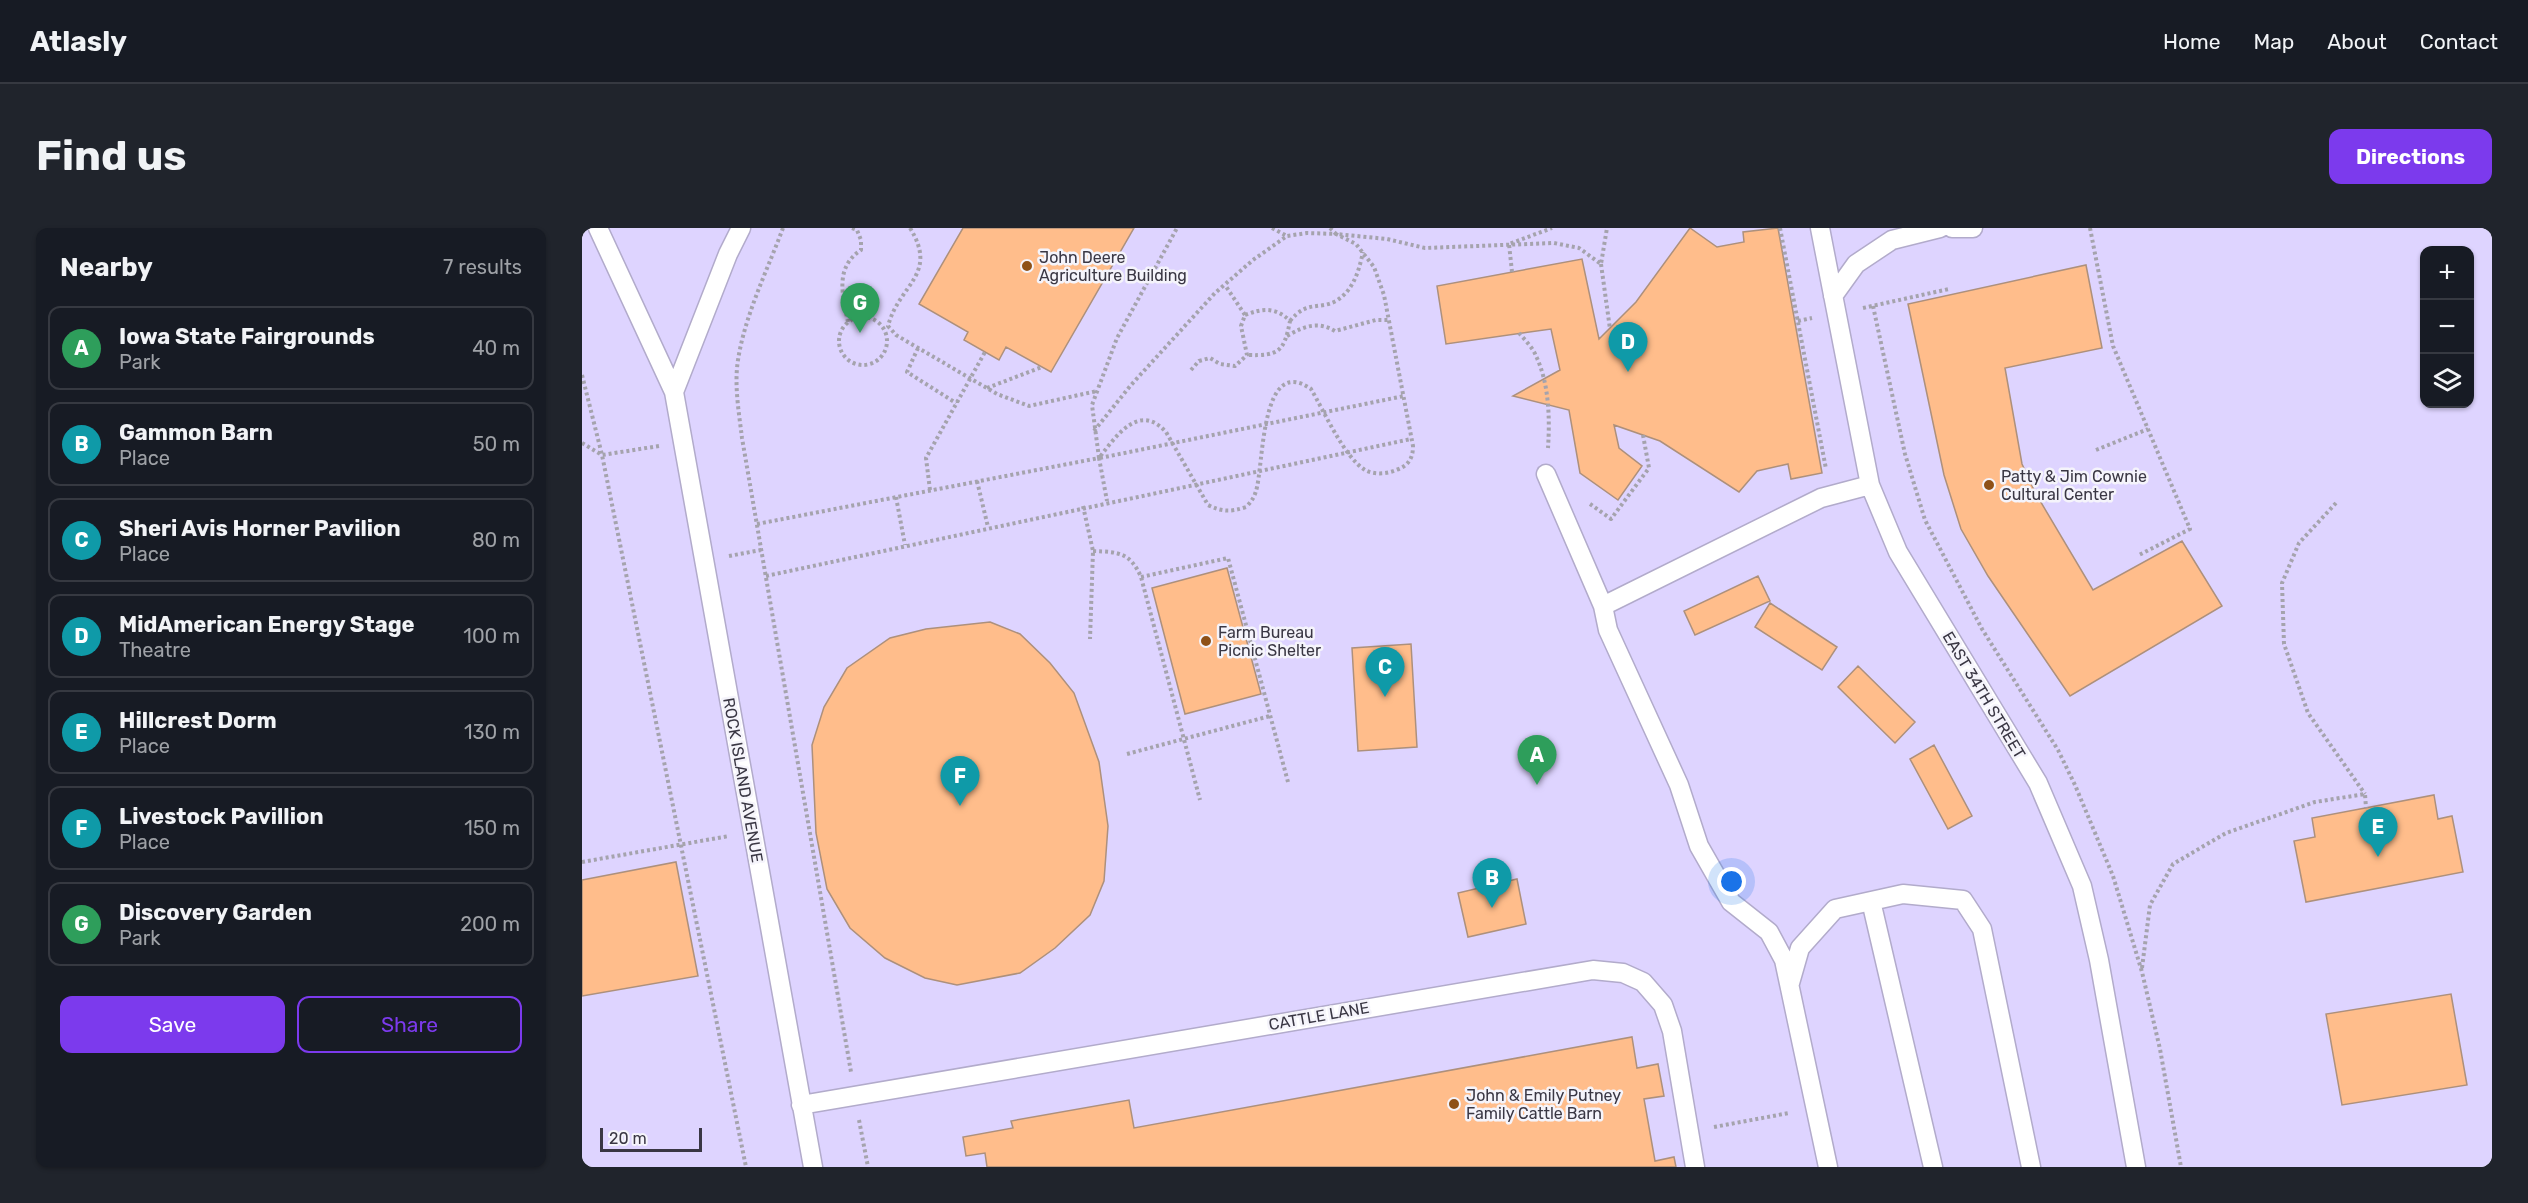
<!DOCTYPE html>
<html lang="en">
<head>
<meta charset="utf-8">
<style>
  body { margin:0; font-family:Rubik,sans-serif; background:#20242c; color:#f1f3f6 }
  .controls { position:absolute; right:18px; top:18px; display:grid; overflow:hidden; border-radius:12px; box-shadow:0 2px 4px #0004 }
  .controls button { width:54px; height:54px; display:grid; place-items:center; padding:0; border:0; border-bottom:2px solid #363941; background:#171b24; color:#f1f3f6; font:30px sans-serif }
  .scale { position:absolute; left:18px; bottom:15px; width:102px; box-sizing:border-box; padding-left:6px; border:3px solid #3a3744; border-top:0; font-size:16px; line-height:21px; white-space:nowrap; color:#3a3744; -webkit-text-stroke:4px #f5f4fb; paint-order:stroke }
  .you { position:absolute; left:1150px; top:654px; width:21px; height:21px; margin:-15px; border:4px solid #fff; border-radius:50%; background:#1a73e8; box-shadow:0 0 0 9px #1a73e833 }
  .badge { display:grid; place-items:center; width:39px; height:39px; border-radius:50%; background:#7c3aed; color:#fff; font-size:20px; font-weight:700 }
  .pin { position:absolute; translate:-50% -50px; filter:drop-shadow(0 2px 3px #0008) }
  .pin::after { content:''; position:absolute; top:32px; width:21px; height:18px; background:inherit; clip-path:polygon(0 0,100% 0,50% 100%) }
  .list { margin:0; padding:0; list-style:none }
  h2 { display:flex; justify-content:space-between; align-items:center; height:78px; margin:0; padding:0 24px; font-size:26px }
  h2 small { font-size:20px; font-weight:400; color:#9ea1a6 }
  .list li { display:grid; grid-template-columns:39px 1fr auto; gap:18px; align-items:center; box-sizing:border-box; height:84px; margin:0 12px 12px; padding:0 12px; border:2px solid #363941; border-radius:12px }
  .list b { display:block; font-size:22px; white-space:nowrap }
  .list p { margin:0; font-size:20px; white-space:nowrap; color:#9ea1a6 }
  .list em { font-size:20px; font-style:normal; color:#9ea1a6 }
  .actions { display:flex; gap:12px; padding:18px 24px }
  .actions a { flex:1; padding:14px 0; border:2px solid #7c3aed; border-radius:12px; text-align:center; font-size:21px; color:#7c3aed }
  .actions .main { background:#7c3aed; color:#fff }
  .icon { flex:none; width:33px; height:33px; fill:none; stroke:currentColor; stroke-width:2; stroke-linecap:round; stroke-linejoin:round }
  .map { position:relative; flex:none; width:1910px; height:939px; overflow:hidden; border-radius:12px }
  header { display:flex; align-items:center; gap:36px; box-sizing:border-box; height:84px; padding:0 30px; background:#171b24; border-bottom:2px solid #363941 }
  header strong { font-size:28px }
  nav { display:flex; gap:33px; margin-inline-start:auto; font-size:21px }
  .intro { display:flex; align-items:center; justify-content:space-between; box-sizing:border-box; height:144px; padding:0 36px }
  h1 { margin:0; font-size:42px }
  .button { padding:15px 27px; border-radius:12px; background:#7c3aed; color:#fff; font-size:21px; font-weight:700 }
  main { display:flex; gap:36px; padding:0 36px }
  aside { flex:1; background:#171b24; border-radius:12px; box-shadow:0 2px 4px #0004 }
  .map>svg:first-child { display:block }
</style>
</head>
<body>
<header>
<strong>Atlasly</strong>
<nav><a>Home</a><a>Map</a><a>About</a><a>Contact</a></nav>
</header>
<div class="intro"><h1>Find us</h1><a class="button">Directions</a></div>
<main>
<aside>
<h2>Nearby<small>7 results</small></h2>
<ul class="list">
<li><span class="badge" style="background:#2e9e5b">A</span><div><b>Iowa State Fairgrounds</b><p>Park</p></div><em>40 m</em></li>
<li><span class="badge" style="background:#0f9aa8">B</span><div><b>Gammon Barn</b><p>Place</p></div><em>50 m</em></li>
<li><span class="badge" style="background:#0f9aa8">C</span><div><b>Sheri Avis Horner Pavilion</b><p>Place</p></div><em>80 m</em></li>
<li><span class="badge" style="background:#0f9aa8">D</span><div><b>MidAmerican Energy Stage</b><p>Theatre</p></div><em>100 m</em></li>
<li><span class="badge" style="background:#0f9aa8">E</span><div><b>Hillcrest Dorm</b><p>Place</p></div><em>130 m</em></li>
<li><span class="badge" style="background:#0f9aa8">F</span><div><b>Livestock Pavillion</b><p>Place</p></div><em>150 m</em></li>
<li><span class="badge" style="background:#2e9e5b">G</span><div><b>Discovery Garden</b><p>Park</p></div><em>200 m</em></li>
</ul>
<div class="actions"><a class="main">Save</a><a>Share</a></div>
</aside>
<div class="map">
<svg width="1910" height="939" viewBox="0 0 1910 939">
  <rect width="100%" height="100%" fill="#f5f4fb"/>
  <!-- green -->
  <path fill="#ded4ff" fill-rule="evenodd" d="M 0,0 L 1910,0 L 1910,939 L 0,939 ZM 1842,22 L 1888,22 L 1888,176 L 1842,176 Z"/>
  <!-- building -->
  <path fill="#ffbd8b" stroke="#ad907c" stroke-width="1.5" d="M 381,0 L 552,0 L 469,144 L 424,119 L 417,132 L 382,112 L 386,104 L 337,76 Z
    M 1108,0 L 1135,19 L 1162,14 L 1161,4 L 1196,0 L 1240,245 L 1209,251 L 1206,236 L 1175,243 L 1157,264 L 1078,213 L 1032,197 L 1037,220 L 1060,238 L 1036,272 L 998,245 L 987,182 L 931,168 L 978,142 L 969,101 L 864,116 L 855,58 L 1000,31 L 1017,111 L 1054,74 Z
    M 1504,37 L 1520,120 L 1423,140 L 1440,236 L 1454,266 L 1511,362 L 1600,313 L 1640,378 L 1488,468 L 1406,348 L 1379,301 L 1362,247 L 1326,76 Z
    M 645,340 L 679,466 L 603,486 L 570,360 Z
    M 1176,348 L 1188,373 L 1113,407 L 1102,383 Z
    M 1188,375 L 1255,419 L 1240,442 L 1173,399 Z
    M 408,394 L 438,406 L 468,435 L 492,465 L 517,534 L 526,598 L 522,653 L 508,687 L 473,720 L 438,745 L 375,757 L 343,750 L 303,730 L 268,700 L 245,661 L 234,605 L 230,517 L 242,479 L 265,440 L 308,410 L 344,401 Z
    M 829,416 L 835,519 L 776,523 L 770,420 Z
    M 1276,438 L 1333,494 L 1313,515 L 1256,459 Z
    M 1352,517 L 1390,588 L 1366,601 L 1328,531 Z
    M 1852,567 L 1856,591 L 1870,588 L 1881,644 L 1724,674 L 1712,613 L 1733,609 L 1730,590 Z
    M 94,634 L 116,748 L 0,768 L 0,652 Z
    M 935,651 L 944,696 L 886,709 L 876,665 Z
    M 1869,766 L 1885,857 L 1760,877 L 1744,786 Z
    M 1050,809 L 1055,840 L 1076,836 L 1082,868 L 1062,871 L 1073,933 L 1092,929 L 1094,939 L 405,939 L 403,925 L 384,928 L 381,909 L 431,900 L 429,893 L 547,872 L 552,900 Z"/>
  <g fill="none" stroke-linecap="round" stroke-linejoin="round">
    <defs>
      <path id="service" d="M 16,0 L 92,164 L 231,939
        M 1238,0 L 1288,257 L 1316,324 L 1456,555 L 1500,658 L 1517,732 L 1554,939
        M 1370,0 L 1391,0
        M 1251,68 L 1274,36 L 1310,12 L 1358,0
        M 92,164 L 146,26 L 159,0
        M 964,246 L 1021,378
        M 1289,673 L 1351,939
        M 1208,755 L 1218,720 L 1253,681 L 1321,666 L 1381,672 L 1400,701 L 1449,939
        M 219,877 L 1011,742 L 1041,745 L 1061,754 L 1081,777 L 1090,803 L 1113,939
        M 1246,939 L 1202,732 L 1187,704 L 1149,674 L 1117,618 L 1097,557 L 1026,402 L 1021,378 L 1239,270 L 1288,257"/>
    </defs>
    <!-- service casing -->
    <use href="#service" stroke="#b2abcb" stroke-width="21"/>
    <!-- path -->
    <path stroke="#a5a3ad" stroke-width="4" stroke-dasharray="3 3" stroke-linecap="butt" d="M 201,0 C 185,43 163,87 156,132 C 152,157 157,185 160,210 L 269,844
      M 328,0 C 357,47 317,56 306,98 L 314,107 L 415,166 L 447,178 L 515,163
      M 690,0 L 705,8
      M 748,0 L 754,6 L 805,11 L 843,20 L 972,15 L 997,20 L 1019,36 L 1025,0
      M 1198,0 L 1244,241
      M 1508,0 L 1531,118 L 1608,301 L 1557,327
      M 1019,36 L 1028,101
      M 930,44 L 927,16 L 970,0
      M 1291,78 L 1323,226 L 1343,292 L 1400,401 L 1476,522 L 1493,557 L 1531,648 L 1560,744 L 1578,821 L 1599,939
      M 1281,80 L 1367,61
      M 663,87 C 681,80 694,79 708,93 C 702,124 697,128 665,127
      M257 113a24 24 0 1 1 48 0a24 24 0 1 1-48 0Z
      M 708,93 C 725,72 737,82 754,73 C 772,62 777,42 781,24
      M 1216,93 L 1230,90
      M 266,94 C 260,66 253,39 279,22 L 279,12 L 275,2 L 270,0
      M 937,105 C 943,112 951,120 954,128 C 967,155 968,190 966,220
      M 705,108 C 722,98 736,93 753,103 L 794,92 L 807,92
      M 336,120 L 325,144 L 374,175
      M 609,142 L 617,133 L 628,130 L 638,136 L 653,138 L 665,127 L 659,98 L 663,87 L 643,57
      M 0,147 L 20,227 L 164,939
      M 405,160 L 460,139
      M 512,203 L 549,157 L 633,65 L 671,32 L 705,8 L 725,5 L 754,6 L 774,16 L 792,39 L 802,67 L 831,218 C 831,231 826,238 814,242 C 805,246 792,247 783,242 C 762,229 742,183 729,161 C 678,125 682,238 674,263 C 672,270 669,274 664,279 C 649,284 640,284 626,277 L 584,204 C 557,174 534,208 517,230
      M 0,215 L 20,227 L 77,218
      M 1514,222 L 1566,201
      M 517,230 L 510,177 L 535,110 L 595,0
      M 518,230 L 822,168
      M 395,253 L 406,299
      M 348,262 L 344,230 L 403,124
      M 314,269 L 323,317
      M 1754,275 L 1717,315 L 1700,355 L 1702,416 L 1726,485 L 1783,566
      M 1008,276 L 1029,291 L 1067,240 L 1061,207
      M 501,278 L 511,323 L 508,411
      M 175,296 L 517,230 L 525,273
      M 511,323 C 536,324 548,324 559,349 L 618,572
      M 147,328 L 179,322
      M 184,348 L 829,211
      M 559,349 L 646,330 L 706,554
      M 545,526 L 688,488
      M 0,634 L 147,608
      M 1560,740 L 1568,677 L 1591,636 L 1644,605 L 1733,574 L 1783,566 L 1784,580
      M 277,892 L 286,939
      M 1132,899 L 1207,885"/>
    <!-- service -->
    <use href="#service" stroke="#fff" stroke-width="18"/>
  </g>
  <!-- markers -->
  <g fill="#8f5117" stroke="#f5f4fb" stroke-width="2">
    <circle cx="445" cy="38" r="6"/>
    <circle cx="1407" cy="257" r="6"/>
    <circle cx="624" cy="413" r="6"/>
    <circle cx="872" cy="876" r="6"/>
  </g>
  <g text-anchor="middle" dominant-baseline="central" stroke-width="5" stroke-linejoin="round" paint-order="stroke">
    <!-- poi labels -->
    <g font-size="16" fill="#3a3744" stroke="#f5f4fb" text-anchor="start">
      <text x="457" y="29">John Deere<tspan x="457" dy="18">Agriculture Building</tspan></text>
      <text x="1419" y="248">Patty &amp; Jim Cownie<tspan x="1419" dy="18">Cultural Center</tspan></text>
      <text x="636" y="404">Farm Bureau<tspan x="636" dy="18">Picnic Shelter</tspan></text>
      <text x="884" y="867">John &amp; Emily Putney<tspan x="884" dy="18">Family Cattle Barn</tspan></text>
    </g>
    <!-- street labels -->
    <g font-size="16" fill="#3a3744" stroke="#f5f4fb">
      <text transform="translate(1402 467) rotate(59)">EAST 34TH STREET</text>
      <text transform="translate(161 552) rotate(80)">ROCK ISLAND AVENUE</text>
      <text transform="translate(737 788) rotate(-10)">CATTLE LANE</text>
    </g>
  </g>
</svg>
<div class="controls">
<button>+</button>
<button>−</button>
<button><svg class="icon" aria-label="layers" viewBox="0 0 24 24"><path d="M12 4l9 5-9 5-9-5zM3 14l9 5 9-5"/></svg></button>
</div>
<div class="scale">20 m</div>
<div class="you"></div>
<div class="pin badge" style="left:955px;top:557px;background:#2e9e5b">A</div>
<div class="pin badge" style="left:910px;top:680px;background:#0f9aa8">B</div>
<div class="pin badge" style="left:803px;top:469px;background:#0f9aa8">C</div>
<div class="pin badge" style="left:1046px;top:144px;background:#0f9aa8">D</div>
<div class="pin badge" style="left:1796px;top:629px;background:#0f9aa8">E</div>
<div class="pin badge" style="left:378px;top:578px;background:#0f9aa8">F</div>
<div class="pin badge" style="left:278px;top:105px;background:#2e9e5b">G</div>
</div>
</main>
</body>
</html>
